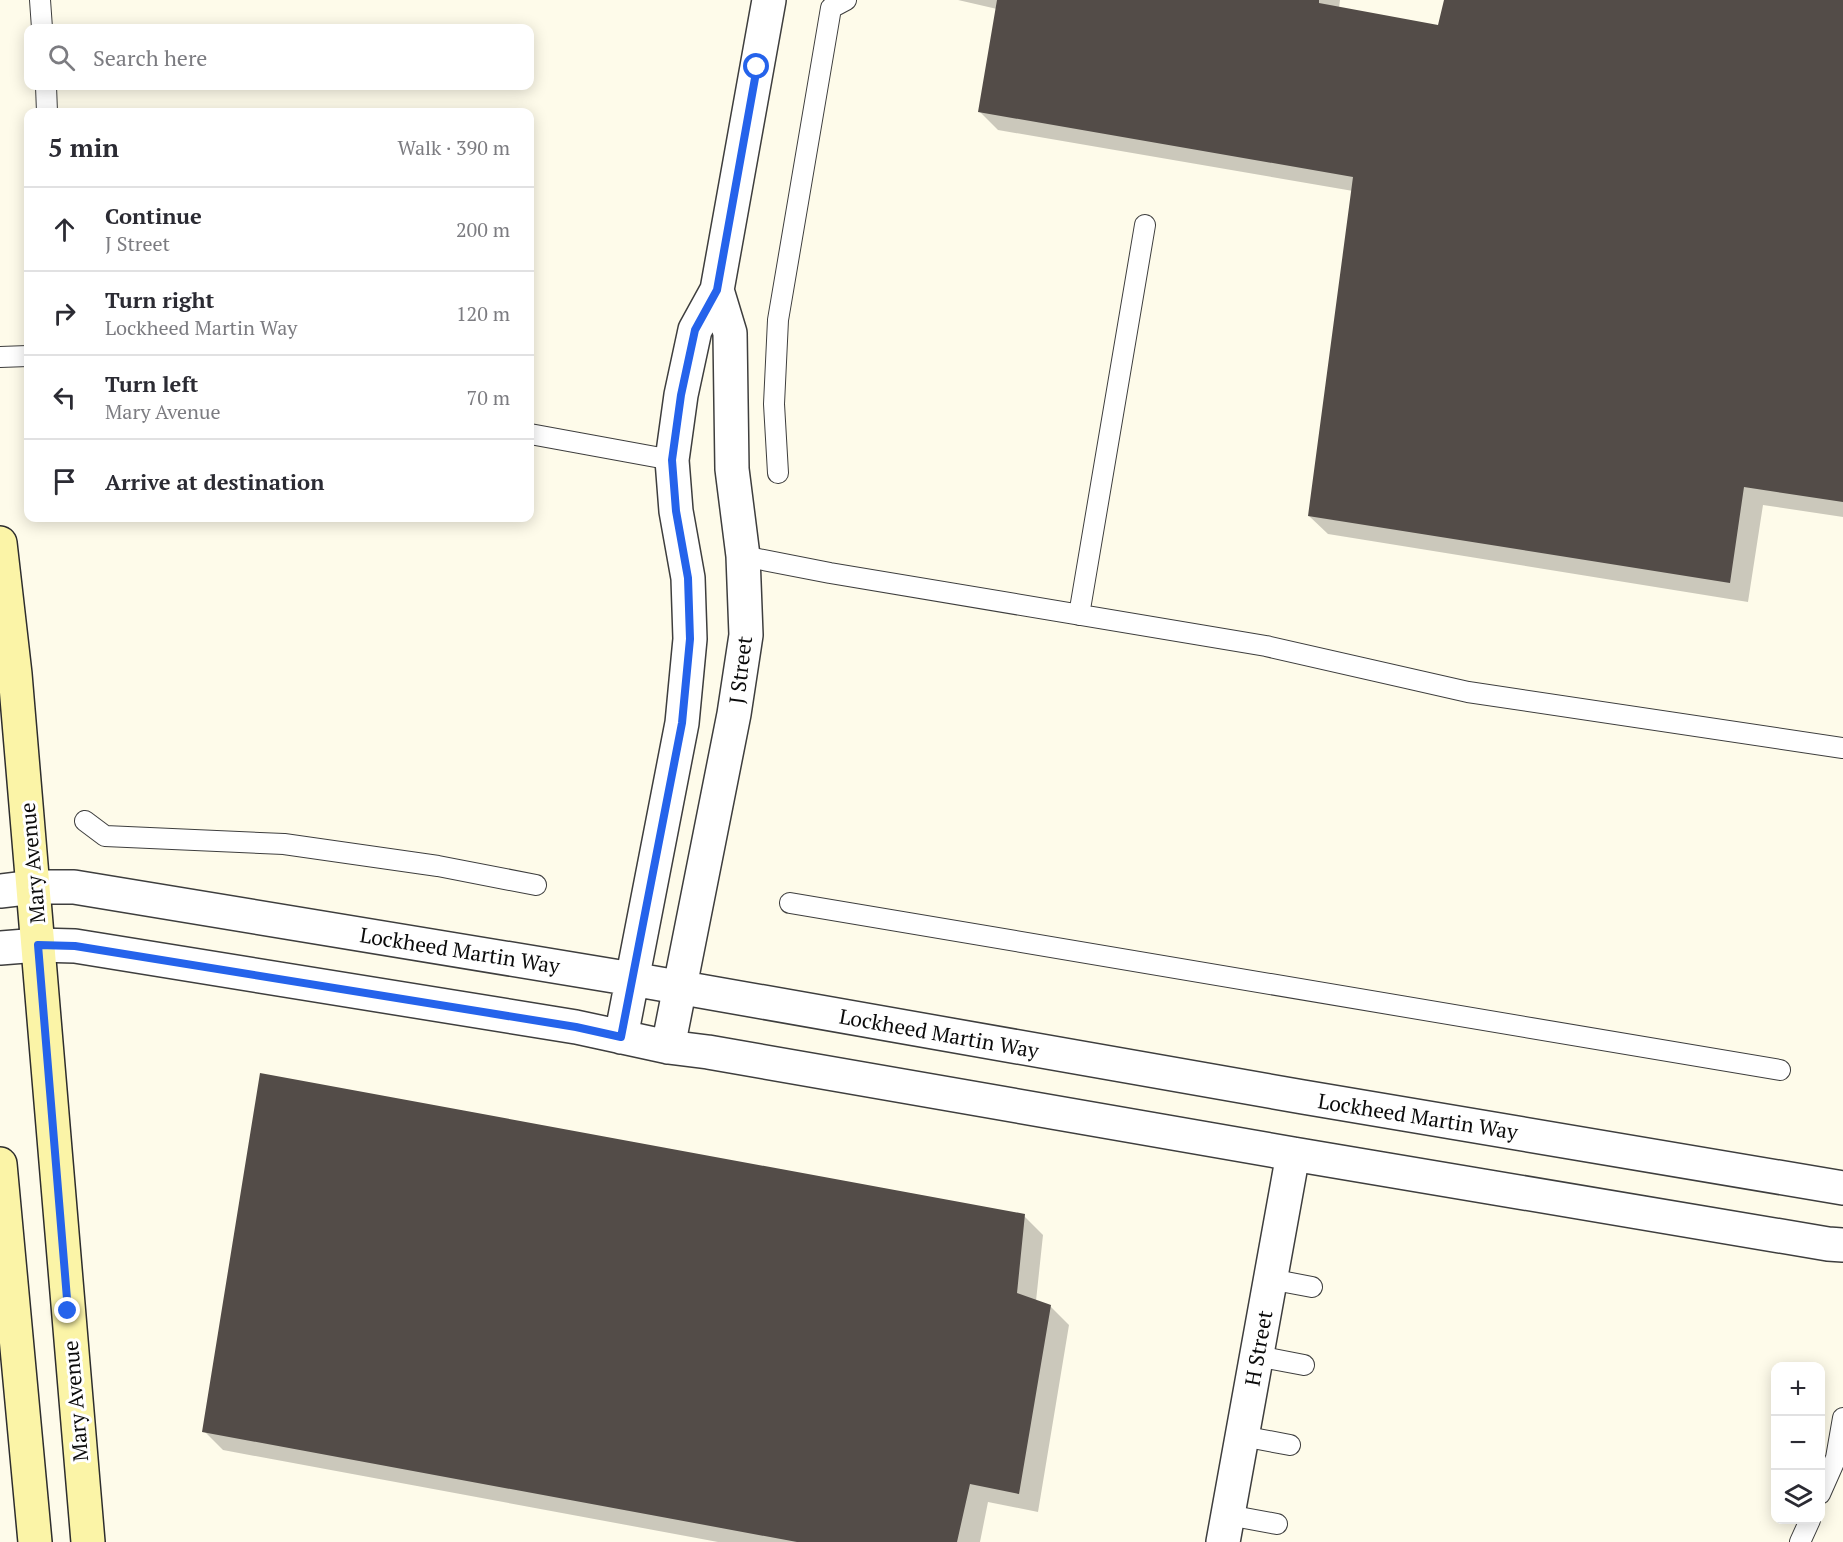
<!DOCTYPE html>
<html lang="en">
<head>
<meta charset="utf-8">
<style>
  body { margin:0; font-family:"PT Serif",serif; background:#f7f7f7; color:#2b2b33 }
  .controls { position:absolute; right:18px; bottom:18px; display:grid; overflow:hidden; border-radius:12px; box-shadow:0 3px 15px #0003 }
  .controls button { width:54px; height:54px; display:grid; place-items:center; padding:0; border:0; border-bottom:2px solid #e1e1e2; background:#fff; color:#2b2b33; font:30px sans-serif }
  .stop { position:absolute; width:18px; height:18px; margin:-14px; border:4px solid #2563eb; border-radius:50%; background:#fff }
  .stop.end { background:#2563eb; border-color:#fff; box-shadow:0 2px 6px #0008 }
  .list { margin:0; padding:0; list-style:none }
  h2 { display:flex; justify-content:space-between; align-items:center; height:78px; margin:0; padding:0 24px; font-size:26px }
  h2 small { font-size:20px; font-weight:400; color:#7c7c81 }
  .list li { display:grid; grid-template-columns:39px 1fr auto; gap:18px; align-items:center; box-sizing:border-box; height:84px; padding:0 24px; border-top:2px solid #e1e1e2 }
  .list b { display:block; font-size:22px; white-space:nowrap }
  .list p { margin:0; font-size:20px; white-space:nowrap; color:#7c7c81 }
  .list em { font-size:20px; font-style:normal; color:#7c7c81 }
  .icon { flex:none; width:33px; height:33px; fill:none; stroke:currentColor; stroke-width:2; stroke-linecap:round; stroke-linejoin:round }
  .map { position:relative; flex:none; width:1843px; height:1542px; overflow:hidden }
  .search { position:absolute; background:#fff; box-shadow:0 3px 15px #0003; left:24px; top:24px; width:510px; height:66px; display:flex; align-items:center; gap:15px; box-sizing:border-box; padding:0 21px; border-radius:12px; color:#7c7c81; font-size:22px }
  .panel { position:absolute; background:#fff; box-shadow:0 3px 15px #0003; left:24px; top:108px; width:510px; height:414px; border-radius:12px }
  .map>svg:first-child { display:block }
</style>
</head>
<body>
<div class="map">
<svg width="1843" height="1542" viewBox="0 0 1843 1542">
  <rect width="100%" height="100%" fill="#fefbea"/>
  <!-- shadow -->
  <path fill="#0003" d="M 958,0 L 1340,0 L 1339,8 L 1439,27 L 1446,0 L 1843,0 L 1843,517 L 1763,505 L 1748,602 L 1328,534 L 1309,516 L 1353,191 L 998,130 L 979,111 L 997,9 Z
    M 1024,1216 L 1043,1235 L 1036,1301 L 1050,1306 L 1069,1325 L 1038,1512 L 988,1502 L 980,1542 L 718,1542 L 223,1450 L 204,1431 Z"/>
  <!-- building -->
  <path fill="#534c48" d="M 997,0 L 1319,0 L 1319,3 L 1438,25 L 1444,0 L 1843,0 L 1843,502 L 1744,487 L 1730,583 L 1308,516 L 1353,177 L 978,112 Z
    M 260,1073 L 1025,1214 L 1017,1293 L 1051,1305 L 1019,1494 L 970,1484 L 957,1542 L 797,1542 L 202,1432 Z"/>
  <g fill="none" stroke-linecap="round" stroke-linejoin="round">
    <defs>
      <path id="lane" d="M 40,0 L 42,28
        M 46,86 L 47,112
        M 0,357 L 28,356
        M 530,434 L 672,460
        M 778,473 L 774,404 L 778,320 L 831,8 L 846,0
        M 743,556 L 830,573 L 1266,646 L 1468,692 L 1843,748
        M 1079,615 L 1145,225
        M 85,821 L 105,836 L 284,844 L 438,866 L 536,885
        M 790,903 L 1780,1070
        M 1270,1279 L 1312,1287
        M 1257,1356 L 1304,1365
        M 1242,1436 L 1290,1445
        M 1820,1494 L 1836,1458 L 1843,1418
        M 1228,1515 L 1277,1524
        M 1800,1542 L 1810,1520"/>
      <path id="street" d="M 0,891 L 34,887 L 74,887 L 632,979 L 1303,1097 L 1843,1188
        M 0,948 L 38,945 L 75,946 L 576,1027 L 668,1047 L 708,1052 L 1293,1154 L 1828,1244 L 1843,1245
        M 621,1037 L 682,723 L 690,639 L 688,578 L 676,511 L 672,460 L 681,395 L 695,330 L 717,290 L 769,0
        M 668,1047 L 734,714 L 746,635 L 743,556 L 732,469 L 730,333 L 717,290
        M 1223,1542 L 1293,1154"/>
      <path id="secondary" d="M 0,543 L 15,674 L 88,1542
        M 0,1164 L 35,1542"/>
    </defs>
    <!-- lane casing -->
    <use href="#lane" stroke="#3e3e3e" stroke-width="22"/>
    <!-- street casing -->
    <use href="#street" stroke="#3e3e3e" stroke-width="36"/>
    <!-- secondary casing -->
    <use href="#secondary" stroke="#2d2d2d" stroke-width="36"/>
    <!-- lane -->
    <use href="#lane" stroke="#fff" stroke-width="20"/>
    <!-- street -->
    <use href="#street" stroke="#fff" stroke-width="33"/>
    <!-- secondary -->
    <use href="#secondary" stroke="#fbf4a7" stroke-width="33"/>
  </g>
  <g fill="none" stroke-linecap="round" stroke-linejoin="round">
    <!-- route -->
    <path stroke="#2563eb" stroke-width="8" d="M 68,1311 L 38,945 L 75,946 L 576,1027 L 621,1037 L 682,723 L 690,639 L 688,578 L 676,511 L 672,460 L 681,395 L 695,330 L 717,290 L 757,67"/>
  </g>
  <g text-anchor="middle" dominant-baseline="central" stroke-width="6" stroke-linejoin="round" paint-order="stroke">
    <!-- street labels -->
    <g font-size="21" fill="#0b0b0b" stroke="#fff">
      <text transform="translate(740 670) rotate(-83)">J Street</text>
      <text transform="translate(32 863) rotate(-95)">Mary Avenue</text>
      <text transform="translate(460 950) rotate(9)">Lockheed Martin Way</text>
      <text transform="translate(939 1033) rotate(10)">Lockheed Martin Way</text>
      <text transform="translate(1418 1116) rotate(9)">Lockheed Martin Way</text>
      <text transform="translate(1258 1348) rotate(-80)">H Street</text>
      <text transform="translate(75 1401) rotate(-95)">Mary Avenue</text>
    </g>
  </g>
</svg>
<div class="controls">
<button>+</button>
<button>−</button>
<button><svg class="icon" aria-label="layers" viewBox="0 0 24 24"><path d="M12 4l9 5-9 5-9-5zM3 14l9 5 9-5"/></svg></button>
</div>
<div class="stop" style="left:757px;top:67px"></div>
<div class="stop end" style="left:68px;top:1311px"></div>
<div class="search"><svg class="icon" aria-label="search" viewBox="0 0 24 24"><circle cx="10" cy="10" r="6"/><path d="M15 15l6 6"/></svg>Search here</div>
<section class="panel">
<h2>5 min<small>Walk · 390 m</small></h2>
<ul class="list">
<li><svg class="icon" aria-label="ahead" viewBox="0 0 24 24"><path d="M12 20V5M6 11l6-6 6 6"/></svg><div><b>Continue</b><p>J Street</p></div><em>200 m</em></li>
<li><svg class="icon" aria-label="right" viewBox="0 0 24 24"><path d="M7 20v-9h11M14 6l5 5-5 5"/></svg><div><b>Turn right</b><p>Lockheed Martin Way</p></div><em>120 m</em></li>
<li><svg class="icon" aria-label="left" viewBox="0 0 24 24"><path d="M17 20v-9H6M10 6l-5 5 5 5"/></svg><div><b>Turn left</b><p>Mary Avenue</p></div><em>70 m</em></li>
<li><svg class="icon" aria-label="arrive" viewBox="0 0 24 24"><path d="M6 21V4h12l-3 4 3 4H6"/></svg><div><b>Arrive at destination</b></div></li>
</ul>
</section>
</div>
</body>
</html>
